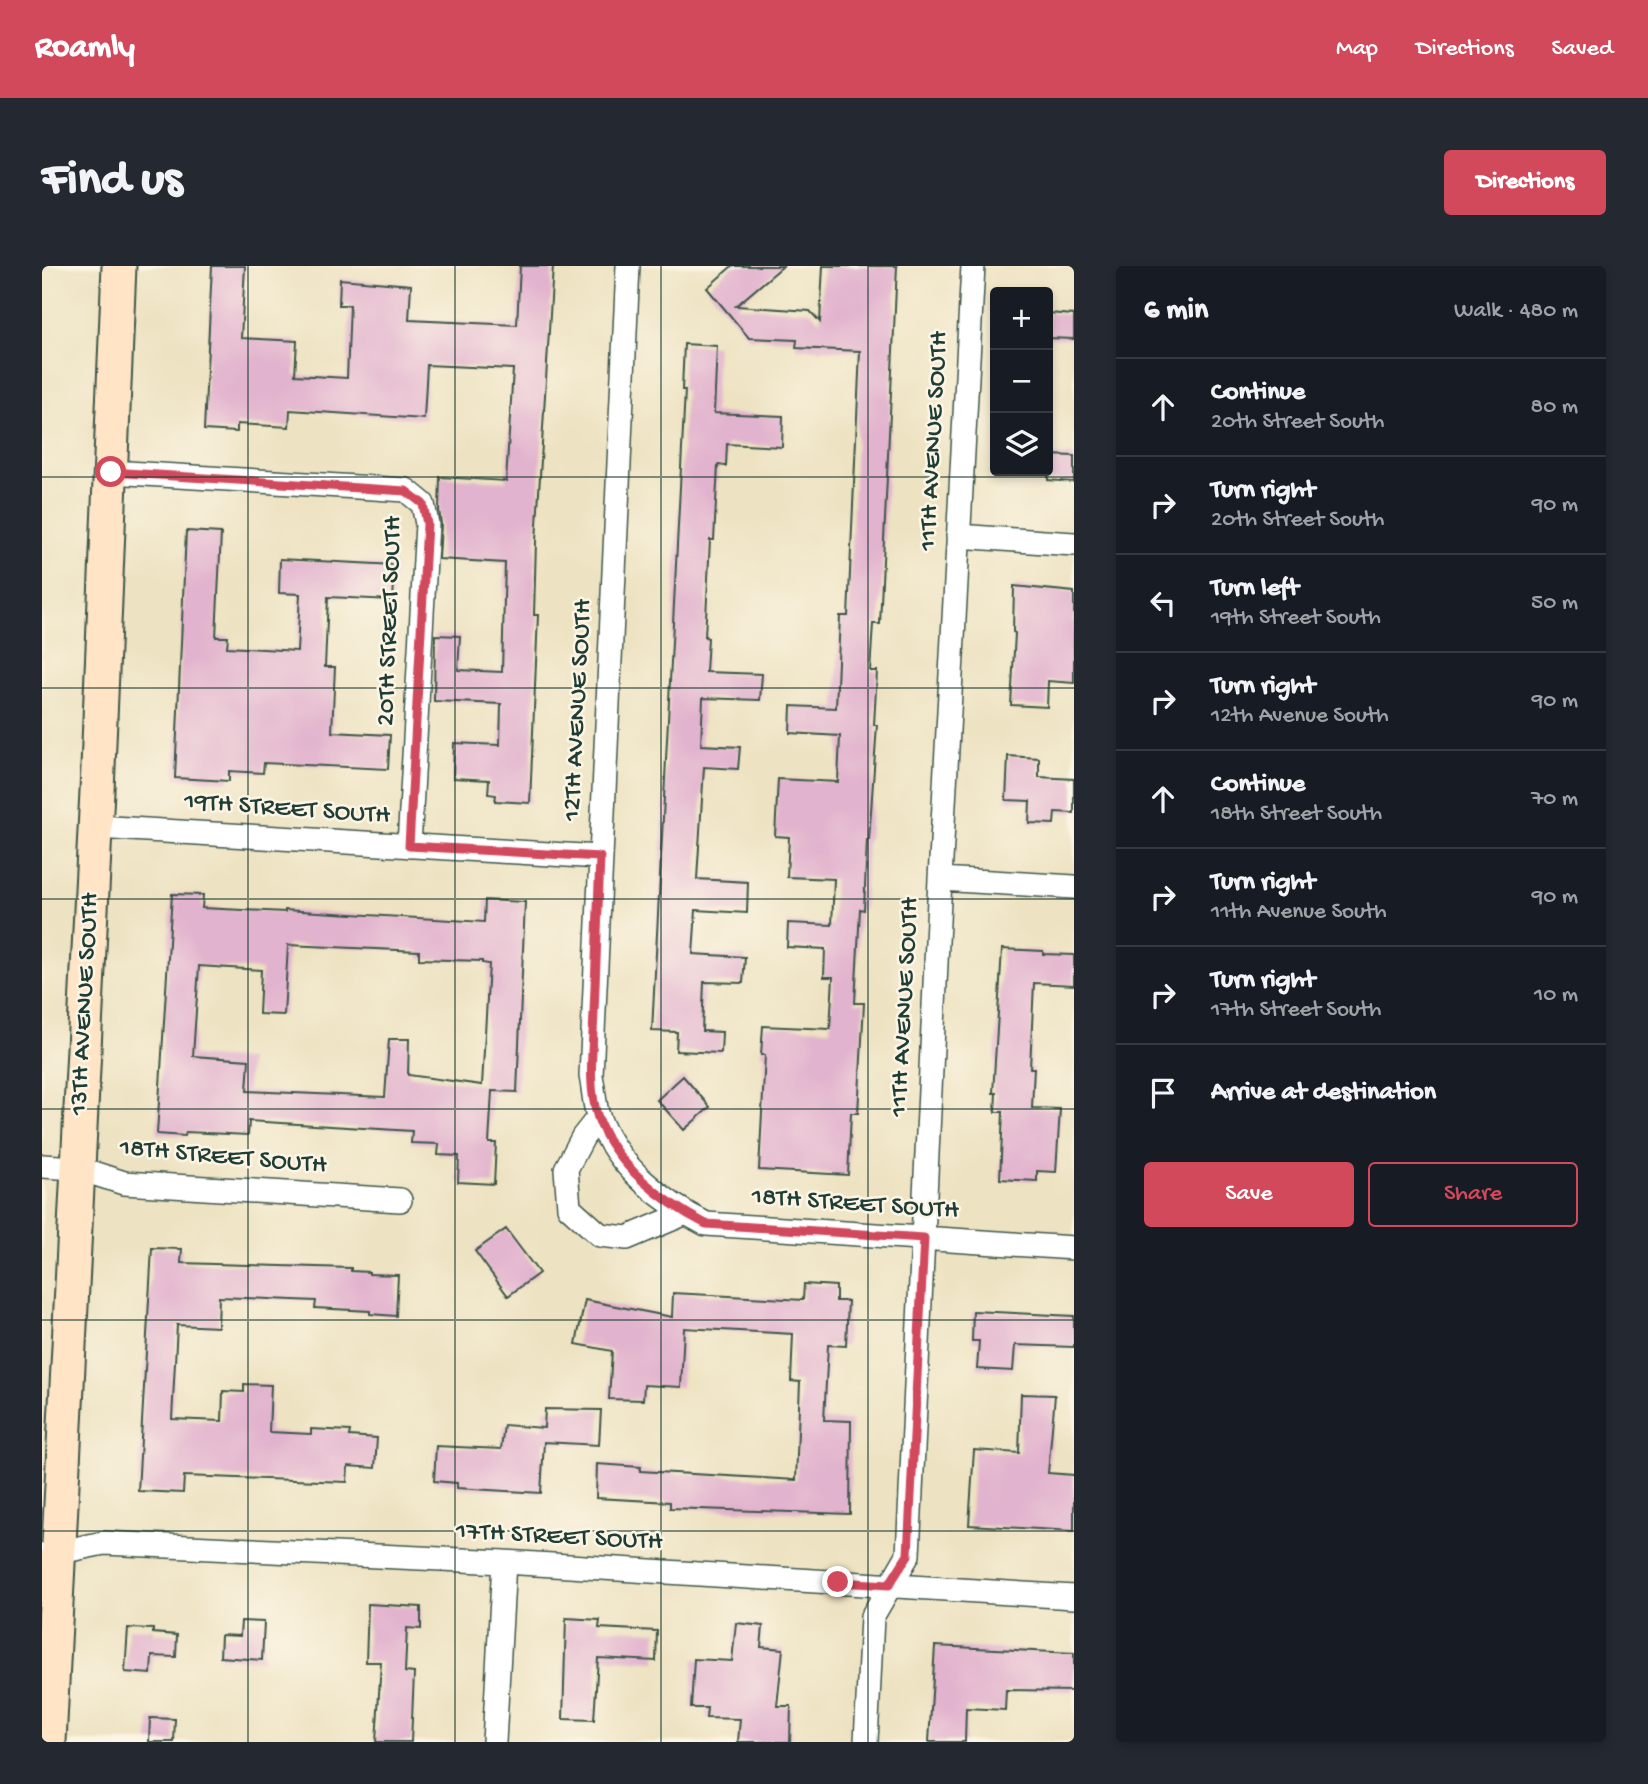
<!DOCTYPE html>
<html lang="en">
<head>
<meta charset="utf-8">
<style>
  body { margin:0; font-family:"Gochi Hand",sans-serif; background:#242831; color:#f1f3f6 }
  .controls { position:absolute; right:21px; top:21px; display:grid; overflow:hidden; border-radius:7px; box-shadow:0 4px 10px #0003 }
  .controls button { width:63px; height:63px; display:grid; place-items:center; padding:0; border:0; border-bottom:2px solid #363941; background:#171b24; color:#f1f3f6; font:35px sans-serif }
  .stop { position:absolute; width:21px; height:21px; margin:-16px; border:5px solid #d1495b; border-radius:50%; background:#fff }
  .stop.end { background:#d1495b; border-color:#fff; box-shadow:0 2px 7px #0008 }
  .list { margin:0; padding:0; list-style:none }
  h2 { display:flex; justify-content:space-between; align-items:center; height:91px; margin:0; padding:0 28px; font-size:30px }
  h2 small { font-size:23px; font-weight:400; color:#9ea1a6 }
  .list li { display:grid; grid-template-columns:46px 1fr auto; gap:21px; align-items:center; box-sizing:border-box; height:98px; padding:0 28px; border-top:2px solid #363941 }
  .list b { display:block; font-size:26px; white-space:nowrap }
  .list p { margin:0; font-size:23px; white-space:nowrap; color:#9ea1a6 }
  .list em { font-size:23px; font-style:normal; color:#9ea1a6 }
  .actions { display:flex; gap:14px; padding:21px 28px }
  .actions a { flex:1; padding:16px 0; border:2px solid #d1495b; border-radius:7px; text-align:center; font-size:24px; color:#d1495b }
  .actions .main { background:#d1495b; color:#fff }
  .icon { flex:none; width:38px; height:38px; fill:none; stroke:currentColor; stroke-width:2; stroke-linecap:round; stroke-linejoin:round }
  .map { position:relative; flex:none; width:1032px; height:1476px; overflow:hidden; border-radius:7px }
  header { display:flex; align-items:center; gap:42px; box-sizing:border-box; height:98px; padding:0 35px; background:#d1495b; color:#fff }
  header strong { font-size:33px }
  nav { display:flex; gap:38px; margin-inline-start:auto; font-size:24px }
  .intro { display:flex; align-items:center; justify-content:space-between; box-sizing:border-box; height:168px; padding:0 42px }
  h1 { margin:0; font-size:49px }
  .button { padding:18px 32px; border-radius:7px; background:#d1495b; color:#fff; font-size:24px; font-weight:700 }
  main { display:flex; gap:42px; padding:0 42px }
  aside { flex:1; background:#171b24; border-radius:7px; box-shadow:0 4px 10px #0003 }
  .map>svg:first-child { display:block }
</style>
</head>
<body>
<header>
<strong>Roamly</strong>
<nav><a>Map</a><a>Directions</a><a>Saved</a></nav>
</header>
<div class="intro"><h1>Find us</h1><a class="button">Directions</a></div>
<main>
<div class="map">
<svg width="1032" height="1476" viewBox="0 0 1032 1476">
  <rect width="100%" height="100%" fill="#fcf5e5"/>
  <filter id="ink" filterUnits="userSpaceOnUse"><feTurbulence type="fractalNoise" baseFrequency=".0143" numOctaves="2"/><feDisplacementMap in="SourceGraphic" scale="14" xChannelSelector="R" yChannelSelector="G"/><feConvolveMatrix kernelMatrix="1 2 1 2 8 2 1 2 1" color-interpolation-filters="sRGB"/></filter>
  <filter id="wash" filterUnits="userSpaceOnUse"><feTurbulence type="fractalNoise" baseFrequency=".00686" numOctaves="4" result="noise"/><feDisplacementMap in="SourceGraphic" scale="28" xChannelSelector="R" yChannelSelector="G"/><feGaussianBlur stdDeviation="1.57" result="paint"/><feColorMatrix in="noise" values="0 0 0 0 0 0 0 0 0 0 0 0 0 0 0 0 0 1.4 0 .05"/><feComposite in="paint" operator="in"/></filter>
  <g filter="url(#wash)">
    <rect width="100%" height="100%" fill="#ede2c1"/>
    <g id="blocks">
      <!-- building -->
      <path fill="#e2b3ce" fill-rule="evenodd" d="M 170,0 L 203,0 L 199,72 L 255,75 L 253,109 L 305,112 L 308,39 L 297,39 L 298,13 L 369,19 L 367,54 L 475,59 L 478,0 L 511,0 L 494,275 L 492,349 L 496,349 L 488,537 L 453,535 L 454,529 L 446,528 L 447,514 L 411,512 L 412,477 L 458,479 L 459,438 L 392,435 L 393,369 L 418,370 L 416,404 L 460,406 L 463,297 L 397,293 L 399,258 L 397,244 L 398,211 L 464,215 L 471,103 L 385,99 L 382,153 L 248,144 L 247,161 L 195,158 L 195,166 L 162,164 Z
        M 690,0 L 741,0 L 694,40 L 768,45 L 778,56 L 781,0 L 855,0 L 838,358 L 831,358 L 828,405 L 835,405 L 832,459 L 835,459 L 827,574 L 825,574 L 822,644 L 818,643 L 813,737 L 822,737 L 816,847 L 809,847 L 806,909 L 717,904 L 723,789 L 719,789 L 721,760 L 788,763 L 791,711 L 782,711 L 783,683 L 745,681 L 746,657 L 790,659 L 792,613 L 745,611 L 747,571 L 733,570 L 736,513 L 796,516 L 798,470 L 748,467 L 749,440 L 794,442 L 798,350 L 806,350 L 818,85 L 754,82 L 755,74 L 707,72 L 665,22 Z
        M 1006,47 L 1032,49 L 1032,73 L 1006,72 Z
        M 642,78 L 675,80 L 672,147 L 741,150 L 740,181 L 685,178 L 684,200 L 676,199 L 672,274 L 668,274 L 663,371 L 666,372 L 664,406 L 720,408 L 718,434 L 661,432 L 659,479 L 698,481 L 696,503 L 662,501 L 655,613 L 706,616 L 705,647 L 654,644 L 651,688 L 703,691 L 701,717 L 662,716 L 660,765 L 680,766 L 679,787 L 634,785 L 635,766 L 610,765 L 643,124 L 640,124 Z
        M 1006,189 L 1032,190 L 1032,216 L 1006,214 Z
        M 144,265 L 179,267 L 174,371 L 186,371 L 185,381 L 255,385 L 258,328 L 237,327 L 238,293 L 353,299 L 351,334 L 286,331 L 283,401 L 293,401 L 290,466 L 348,469 L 346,503 L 222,497 L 221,507 L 187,505 L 187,515 L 133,512 Z
        M 972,320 L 1032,326 L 1032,417 L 1006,415 L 1005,441 L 969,439 L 973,367 L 971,366 Z
        M 966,490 L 997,492 L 997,511 L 1032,513 L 1032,547 L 1013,546 L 1012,558 L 987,557 L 988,535 L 964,534 Z
        M 130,628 L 161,629 L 160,642 L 243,646 L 243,644 L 442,656 L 443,634 L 483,636 L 475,826 L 450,825 L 447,877 L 454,877 L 452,918 L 416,916 L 417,890 L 396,889 L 397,878 L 369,877 L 370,865 L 207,855 L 206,869 L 144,866 L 143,870 L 115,868 ZM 246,679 L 377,685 L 377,693 L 440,695 L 440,697 L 447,698 L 440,819 L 366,809 L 367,773 L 347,773 L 343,831 L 205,825 L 207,794 L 151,790 L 157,700 L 219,704 L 217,748 L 242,749 Z
        M 960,683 L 1001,685 L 1001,688 L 1032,689 L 1032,719 L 992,717 L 988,802 L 992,802 L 990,842 L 1018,843 L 1014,906 L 995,905 L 995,915 L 958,913 L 961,846 L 953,846 L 954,827 L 951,827 Z
        M 641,810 L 668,841 L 642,864 L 615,834 Z
        M 464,963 L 497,1007 L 466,1030 L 433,985 Z
        M 110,982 L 140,983 L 139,997 L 309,1002 L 309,1005 L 327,1006 L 327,1008 L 356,1009 L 354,1050 L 328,1048 L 328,1045 L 273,1042 L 274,1035 L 177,1031 L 176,1061 L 135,1059 L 130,1153 L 180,1155 L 181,1125 L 202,1126 L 202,1118 L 229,1119 L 227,1166 L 269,1168 L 269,1163 L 308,1165 L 307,1170 L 335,1172 L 333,1202 L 306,1200 L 305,1216 L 142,1210 L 141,1227 L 96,1225 Z
        M 762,1018 L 794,1020 L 794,1035 L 806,1035 L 804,1080 L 786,1079 L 782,1154 L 809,1155 L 808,1248 L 628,1242 L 628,1236 L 554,1232 L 555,1198 L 599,1201 L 598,1205 L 754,1214 L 758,1116 L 749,1115 L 751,1068 L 642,1062 L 639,1121 L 602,1119 L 601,1134 L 567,1133 L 570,1085 L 534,1078 L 543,1034 L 630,1051 L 631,1027 L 761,1034 Z
        M 931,1045 L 1032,1050 L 1032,1081 L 973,1079 L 971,1105 L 935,1103 L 937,1075 L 930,1075 Z
        M 979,1128 L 1013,1129 L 1006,1207 L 1032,1209 L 1032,1265 L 927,1259 L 932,1184 L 977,1187 Z
        M 503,1143 L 559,1144 L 557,1179 L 502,1176 L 499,1227 L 415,1222 L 415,1217 L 392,1215 L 394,1180 L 459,1183 L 462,1159 L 502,1162 Z
        M 326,1338 L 379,1341 L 379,1363 L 365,1362 L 363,1406 L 372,1407 L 369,1476 L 334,1476 L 339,1396 L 324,1396 Z
        M 524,1352 L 558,1354 L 557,1362 L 615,1365 L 614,1395 L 556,1392 L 552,1454 L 521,1453 Z
        M 199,1355 L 222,1356 L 220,1394 L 178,1391 L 179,1369 L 198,1370 Z
        M 694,1357 L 721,1360 L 719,1381 L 741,1383 L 735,1440 L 749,1440 L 748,1476 L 696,1476 L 698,1453 L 664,1452 L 665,1442 L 649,1442 L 652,1393 L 690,1395 Z
        M 86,1362 L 111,1363 L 111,1367 L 135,1369 L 134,1391 L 110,1390 L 109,1408 L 83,1406 Z
        M 893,1380 L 1032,1387 L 1032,1425 L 964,1424 L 963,1444 L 924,1442 L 923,1476 L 887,1476 Z
        M 108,1452 L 133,1453 L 132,1476 L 107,1476 Z"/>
    </g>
  </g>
  <g filter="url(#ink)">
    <use href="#blocks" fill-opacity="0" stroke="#3e5649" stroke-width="2"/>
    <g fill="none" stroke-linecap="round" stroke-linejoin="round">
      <defs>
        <path id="street" d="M 586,0 L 549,810 C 552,823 552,840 557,853 C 575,900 620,936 664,958 L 1032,982
          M 69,206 L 364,224 L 381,238 L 385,258 L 367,580
          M 916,270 L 1032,278
          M 54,561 L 558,591
          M 898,613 L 1032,621
          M 556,852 L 541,871 L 524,903 L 527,941 L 558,969 L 585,972 L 644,947
          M 0,900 L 35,902 L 82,917 L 358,934
          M 3,1289 L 62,1277 L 462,1296 L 1032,1331
          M 452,1476 L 462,1296
          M 824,1476 L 830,1351 L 866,1289 L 898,613 L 931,0"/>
        <path id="secondary" d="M 7,1476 L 55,525 L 77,0"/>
      </defs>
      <!-- street casing -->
      <use href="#street" stroke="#3e5649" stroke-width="26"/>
      <!-- secondary casing -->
      <use href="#secondary" stroke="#3e5649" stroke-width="37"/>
      <!-- street -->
      <use href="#street" stroke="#fff" stroke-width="23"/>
      <!-- secondary -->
      <use href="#secondary" stroke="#ffe4c6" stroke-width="33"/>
    </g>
  </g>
  <g fill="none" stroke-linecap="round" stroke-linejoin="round" filter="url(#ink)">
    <!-- route -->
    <path stroke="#d1495b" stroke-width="9" d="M 69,206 L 364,225 L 381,238 L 385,258 L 367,580 L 558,591 C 556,642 554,694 552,746 C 551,780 545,819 556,852 C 573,899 621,936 664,958 L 882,972 L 866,1289 L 847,1319 L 796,1316"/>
  </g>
  <!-- grid -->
  <path fill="none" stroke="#1f3d34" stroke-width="2" stroke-opacity="0.55" d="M 206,0 L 206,1476M 413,0 L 413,1476M 619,0 L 619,1476M 826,0 L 826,1476M 0,211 L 1032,211M 0,422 L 1032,422M 0,633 L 1032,633M 0,843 L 1032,843M 0,1054 L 1032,1054M 0,1265 L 1032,1265"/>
  <g text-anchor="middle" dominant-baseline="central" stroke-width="5" stroke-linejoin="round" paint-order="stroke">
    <!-- street labels -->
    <g font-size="26" fill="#1f3d34" stroke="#fcf5e5">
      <text transform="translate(893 175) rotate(-87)">11TH AVENUE SOUTH</text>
      <text transform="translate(349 355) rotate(-88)">20TH STREET SOUTH</text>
      <text transform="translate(537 444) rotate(-87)">12TH AVENUE SOUTH</text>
      <text transform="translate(245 544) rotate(4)">19TH STREET SOUTH</text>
      <text transform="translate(44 738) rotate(-87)">13TH AVENUE SOUTH</text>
      <text transform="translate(864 741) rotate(-87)">11TH AVENUE SOUTH</text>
      <text transform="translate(181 892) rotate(5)">18TH STREET SOUTH</text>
      <text transform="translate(813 939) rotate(4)">18TH STREET SOUTH</text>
      <text transform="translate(517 1272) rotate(3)">17TH STREET SOUTH</text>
    </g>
  </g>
</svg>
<div class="controls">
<button>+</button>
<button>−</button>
<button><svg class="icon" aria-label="layers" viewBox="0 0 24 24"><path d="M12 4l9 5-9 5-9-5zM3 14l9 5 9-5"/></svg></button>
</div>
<div class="stop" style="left:69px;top:206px"></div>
<div class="stop end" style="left:796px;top:1316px"></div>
</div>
<aside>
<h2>6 min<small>Walk · 480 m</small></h2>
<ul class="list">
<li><svg class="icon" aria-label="ahead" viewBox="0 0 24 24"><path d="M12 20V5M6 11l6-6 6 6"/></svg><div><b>Continue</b><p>20th Street South</p></div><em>80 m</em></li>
<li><svg class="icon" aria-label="right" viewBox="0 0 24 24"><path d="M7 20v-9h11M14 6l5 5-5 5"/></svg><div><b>Turn right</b><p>20th Street South</p></div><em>90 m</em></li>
<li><svg class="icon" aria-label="left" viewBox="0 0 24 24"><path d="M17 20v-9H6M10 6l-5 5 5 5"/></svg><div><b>Turn left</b><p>19th Street South</p></div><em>50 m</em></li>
<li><svg class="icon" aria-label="right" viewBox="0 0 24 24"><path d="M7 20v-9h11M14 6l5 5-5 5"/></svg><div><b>Turn right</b><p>12th Avenue South</p></div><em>90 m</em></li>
<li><svg class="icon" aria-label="ahead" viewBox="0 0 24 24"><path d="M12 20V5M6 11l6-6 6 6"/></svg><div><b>Continue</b><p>18th Street South</p></div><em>70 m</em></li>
<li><svg class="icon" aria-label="right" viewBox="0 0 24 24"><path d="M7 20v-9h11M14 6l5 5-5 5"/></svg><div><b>Turn right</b><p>11th Avenue South</p></div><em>90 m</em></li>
<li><svg class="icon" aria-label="right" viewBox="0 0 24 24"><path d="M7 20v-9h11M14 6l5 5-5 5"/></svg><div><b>Turn right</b><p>17th Street South</p></div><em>10 m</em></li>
<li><svg class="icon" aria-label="arrive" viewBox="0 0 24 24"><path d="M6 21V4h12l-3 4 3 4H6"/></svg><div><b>Arrive at destination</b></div></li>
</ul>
<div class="actions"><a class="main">Save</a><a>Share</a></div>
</aside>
</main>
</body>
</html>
